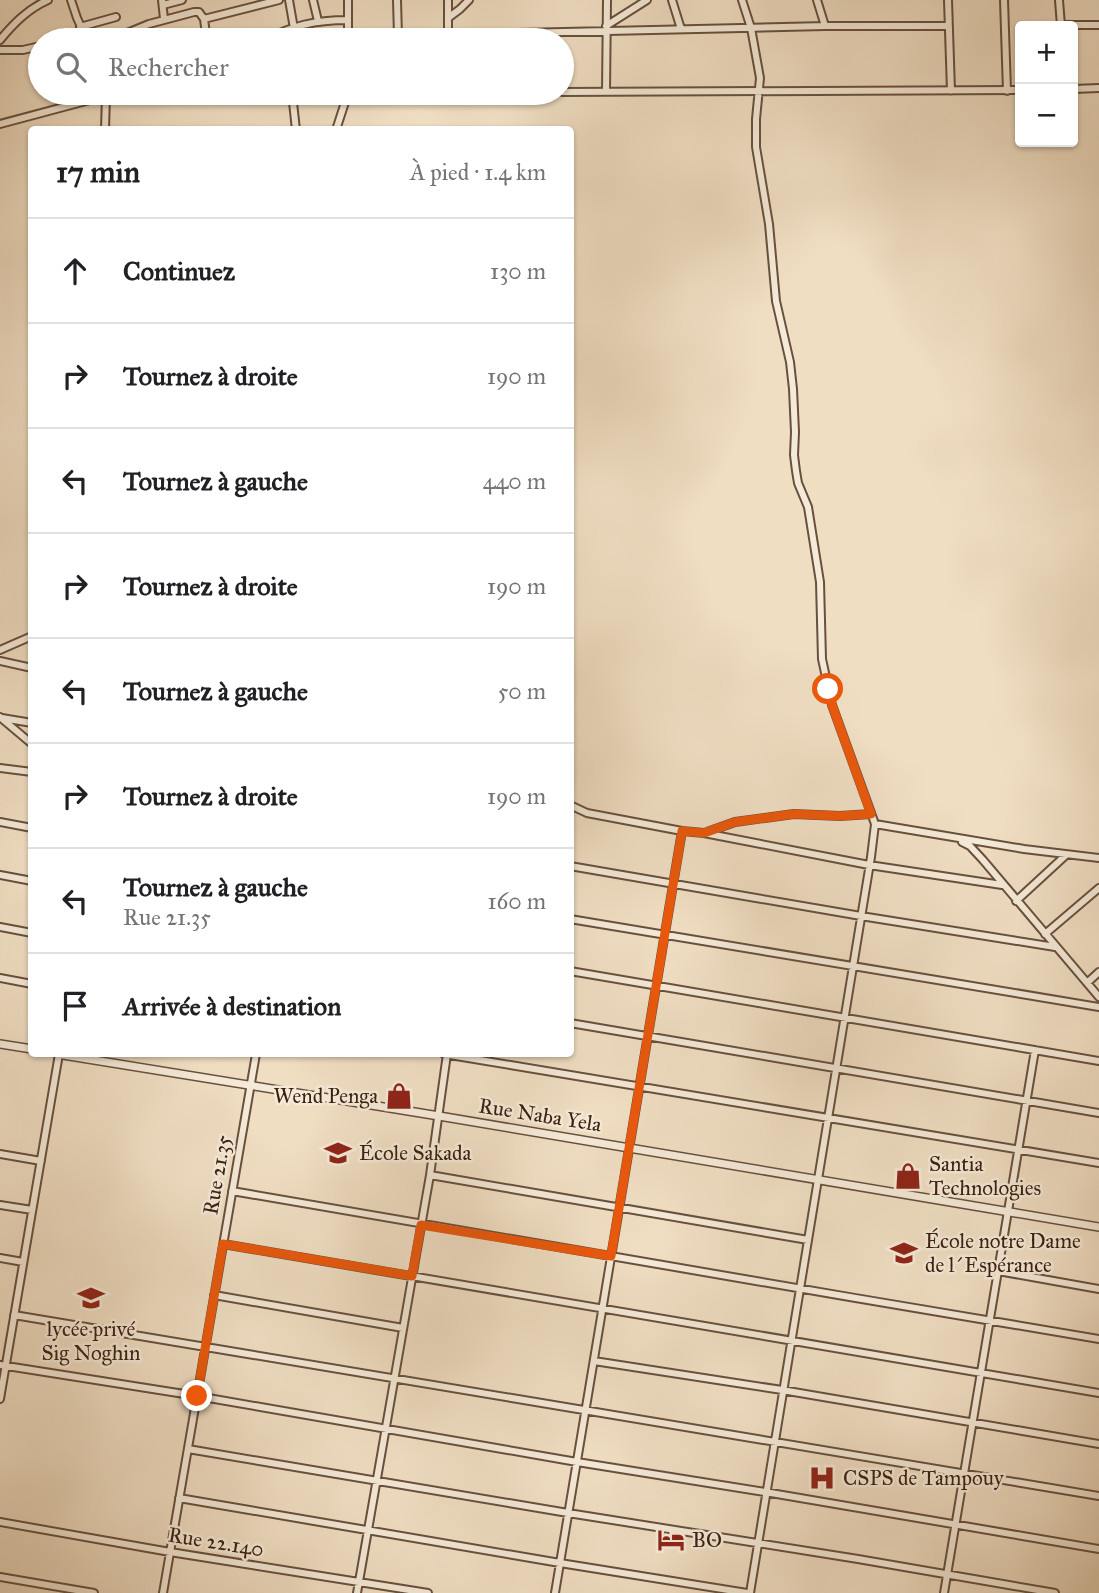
<!DOCTYPE html>
<html lang="fr">
<head>
<meta charset="utf-8">
<style>
  body { margin:0; font-family:"IM FELL Great Primer",serif; background:#f6f6f6; color:#202124 }
  .controls { position:absolute; right:21px; top:21px; display:grid; overflow:hidden; border-radius:7px; box-shadow:0 2px 5px #0004 }
  .controls button { width:63px; height:63px; display:grid; place-items:center; padding:0; border:0; border-bottom:2px solid #e0e0e0; background:#fff; color:#202124; font:35px sans-serif }
  .stop { position:absolute; width:21px; height:21px; margin:-16px; border:5px solid #ea580c; border-radius:50%; background:#fff }
  .stop.end { background:#ea580c; border-color:#fff; box-shadow:0 2px 7px #0008 }
  .list { margin:0; padding:0; list-style:none }
  h2 { display:flex; justify-content:space-between; align-items:center; height:91px; margin:0; padding:0 28px; font-size:30px }
  h2 small { font-size:23px; font-weight:400; color:#757577 }
  .list li { display:grid; grid-template-columns:46px 1fr auto; gap:21px; align-items:center; box-sizing:border-box; height:105px; padding:0 28px; border-top:2px solid #e0e0e0 }
  .list b { display:block; font-size:26px; white-space:nowrap }
  .list p { margin:0; font-size:23px; white-space:nowrap; color:#757577 }
  .list em { font-size:23px; font-style:normal; color:#757577 }
  .icon { flex:none; width:38px; height:38px; fill:none; stroke:currentColor; stroke-width:2; stroke-linecap:round; stroke-linejoin:round }
  .map { position:relative; flex:none; width:1099px; height:1593px; overflow:hidden }
  .search { position:absolute; background:#fff; box-shadow:0 2px 5px #0004; left:28px; top:28px; width:546px; height:77px; display:flex; align-items:center; gap:18px; box-sizing:border-box; padding:0 24px; border-radius:38px; color:#757577; font-size:26px }
  .panel { position:absolute; background:#fff; box-shadow:0 2px 5px #0004; left:28px; top:126px; width:546px; height:931px; border-radius:7px }
  .map>svg:first-child { display:block }
</style>
</head>
<body>
<div class="map">
<svg width="1099" height="1593" viewBox="0 0 1099 1593">
  <rect width="100%" height="100%" fill="#f0dec3"/>
  <filter id="stains"><feTurbulence type="fractalNoise" baseFrequency=".00286" numOctaves="4"/><feColorMatrix values="0 0 0 0 .2 0 0 0 0 .09 0 0 0 0 .02 0 0 0 .5 -.17"/></filter>
  <radialGradient id="worn" r=".72"><stop offset=".6" stop-color="#630" stop-opacity="0"/><stop offset="1" stop-color="#630" stop-opacity=".3"/></radialGradient>
  <g fill="none" stroke-linecap="round" stroke-linejoin="round">
    <defs>
      <path id="minor" d="M 71,0 L 77,18 L 87,40
        M 162,0 L 164,19
        M 289,0 L 296,40
        M 313,0 L 318,21
        M 348,0 L 348,38
        M 397,0 L 398,36
        M 672,0 L 681,29
        M 742,0 L 751,28 L 760,78 L 756,119 L 756,147 L 769,224 L 776,301 L 790,362 L 793,389 L 795,432 L 794,455 L 796,471 L 798,483 L 808,507 L 820,582 L 822,659 L 832,705 L 875,824 L 871,857 L 750,1593
        M 817,0 L 825,26
        M 948,0 L 951,91
        M 1004,0 L 1007,91
        M 1059,0 L 1061,26
        M 163,5 L 182,0
        M 448,18 L 460,9 L 469,0
        M 204,19 L 279,0
        M 1061,25 L 1099,25
        M 606,26 L 647,0
        M 80,27 L 116,17
        M 348,37 L 825,26 L 948,26
        M 0,40 C 14,23 28,9 48,0
        M 65,40 L 84,35
        M 110,40 L 149,24 L 194,12 L 199,12 L 204,19 L 206,34
        M 263,40 C 294,26 313,20 348,20
        M 448,40 L 448,0
        M 0,50 L 23,50 L 40,46
        M 1073,89 L 1099,88
        M 562,92 L 1020,90
        M 606,92 L 607,0
        M 292,93 L 296,130
        M 348,93 L 384,96 L 501,93
        M 0,124 L 116,93
        M 105,130 L 106,95
        M 336,130 L 348,93
        M 0,650 L 32,636
        M 0,661 L 32,668
        M 0,717 L 32,744
        M 2,718 L 32,723
        M 0,768 L 32,772
        M 570,805 L 587,813 L 682,831 L 704,833 L 869,865 L 1002,885
        M 0,822 L 32,828
        M 875,824 L 1024,849 L 1099,858
        M 707,832 L 735,822 L 794,814 L 840,816 L 871,814
        M 962,842 L 970,846 L 983,860 L 1099,997
        M 570,866 L 861,916 L 1055,947
        M 0,875 L 32,881
        M 1016,901 L 1066,855
        M 570,919 L 1099,1007
        M 0,927 L 32,933
        M 1045,934 L 1099,888
        M 570,971 L 1099,1061
        M 0,978 L 32,984
        M 1087,983 L 1099,972
        M 570,1023 L 1099,1113
        M 444,1054 L 1099,1163
        M 0,1154 L 41,1161
        M 430,1175 L 808,1240
        M 232,1191 C 521,1243 810,1290 1099,1339
        M 0,1205 L 32,1210
        M 223,1244 L 1099,1393
        M 0,1258 L 23,1262
        M 998,1271 L 1099,1289
        M 214,1295 L 403,1328
        M 14,1315 L 1099,1496
        M 594,1361 L 782,1390 L 1099,1444
        M 0,1365 L 197,1396 L 577,1462 L 765,1492 L 1099,1549
        M 0,1399 L 59,1054
        M 188,1449 L 568,1513 L 858,1559 L 1055,1593
        M 179,1498 L 560,1563 L 747,1593
        M 0,1522 L 170,1552 L 428,1593
        M 0,1577 L 94,1593
        M 163,1593 L 256,1054
        M 357,1593 L 430,1175 L 447,1054
        M 555,1593 L 682,831
        M 944,1593 L 1035,1050"/>
      <path id="tertiary" d="M 0,1044 L 32,1049
        M 57,1054 L 439,1116 L 1099,1227"/>
    </defs>
    <!-- minor casing -->
    <use href="#minor" stroke="#68503e" stroke-width="10"/>
    <!-- tertiary casing -->
    <use href="#tertiary" stroke="#68503e" stroke-width="10"/>
    <!-- minor -->
    <use href="#minor" stroke="#f5ead8" stroke-width="6"/>
    <!-- tertiary -->
    <use href="#tertiary" stroke="#f5ead8" stroke-width="7"/>
  </g>
  <g fill="none" stroke-linecap="round" stroke-linejoin="round">
    <!-- route -->
    <path stroke="#ea580c" stroke-width="9" d="M 197,1396 L 223,1244 L 412,1276 L 421,1225 L 611,1256 L 682,831 L 704,833 L 735,822 L 794,814 L 840,816 L 871,814 L 832,705 L 828,689"/>
  </g>
  <!-- icons -->
  <defs>
    <symbol id="shop-bare" viewBox="-9 -9 18 18"><path d="M-5-2.5h2.3a2.7 3.5 0 0 1 5.4 0H5L5.5 6h-11ZM-1.5-2.5h3a1.5 2.3 0 0 0-3 0Z" fill="#8f2418" stroke="#f5ead8" stroke-width="2.5" paint-order="stroke"/></symbol>
    <symbol id="school-bare" viewBox="-9 -9 18 18"><path d="M0-5L7-2L0 1L-7-2ZM-4 1L0 2.5L4 1V4Q0 6-4 4Z" fill="#8f2418" stroke="#f5ead8" stroke-width="2.5" paint-order="stroke"/></symbol>
    <symbol id="hospital-bare" viewBox="-9 -9 18 18"><path d="M-5-5h3v3.5h4V-5h3V5h-3V1.5h-4V5h-3Z" fill="#8f2418" stroke="#f5ead8" stroke-width="2.5" paint-order="stroke"/></symbol>
    <symbol id="hotel-bare" viewBox="-9 -9 18 18"><path d="M-6-4.5h1.5V1H6V5H4.5V3h-9V5H-6ZM-4 0a1.8 1.8 0 1 1 3.6 0ZM.5 0V-2.5h3Q6-2.5 6 0Z" fill="#8f2418" stroke="#f5ead8" stroke-width="2.5" paint-order="stroke"/></symbol>
  </defs>
  <g fill-rule="evenodd">
    <use href="#shop-bare" x="380" y="1077" width="38" height="38"/>
    <use href="#school-bare" x="319" y="1134" width="38" height="38"/>
    <use href="#shop-bare" x="889" y="1157" width="38" height="38"/>
    <use href="#school-bare" x="885" y="1234" width="38" height="38"/>
    <use href="#school-bare" x="72" y="1279" width="38" height="38"/>
    <use href="#hospital-bare" x="803" y="1459" width="38" height="38"/>
    <use href="#hotel-bare" x="652" y="1521" width="38" height="38"/>
  </g>
  <g text-anchor="middle" dominant-baseline="central" stroke-width="5" stroke-linejoin="round" paint-order="stroke">
    <!-- poi labels -->
    <g font-size="21" fill="#3b2011" stroke="#f5ead8" text-anchor="start">
      <text x="378" y="1096" text-anchor="end">Wend Penga</text>
      <text x="359" y="1153">École Sakada</text>
      <text x="929" y="1164">Santia<tspan x="929" dy="24">Technologies</tspan></text>
      <text x="925" y="1241">École notre Dame<tspan x="925" dy="24">de l´Espérance</tspan></text>
      <text x="91" y="1329" text-anchor="middle">lycée privé<tspan x="91" dy="24">Sig Noghin</tspan></text>
      <text x="843" y="1478">CSPS de Tampouy</text>
      <text x="692" y="1540">BO</text>
    </g>
    <!-- street labels -->
    <g font-size="21" fill="#3b2011" stroke="#f5ead8">
      <text transform="translate(540 1115) rotate(9)">Rue Naba Yela</text>
      <text transform="translate(217 1175) rotate(-80)">Rue 21.35</text>
      <text transform="translate(216 1542) rotate(9)">Rue 22.140</text>
    </g>
  </g>
  <rect width="100%" height="100%" filter="url(#stains)"/>
  <rect width="100%" height="100%" fill="url(#worn)"/>
</svg>
<div class="controls">
<button>+</button>
<button>−</button>
</div>
<div class="stop" style="left:828px;top:689px"></div>
<div class="stop end" style="left:197px;top:1396px"></div>
<div class="search"><svg class="icon" aria-label="search" viewBox="0 0 24 24"><circle cx="10" cy="10" r="6"/><path d="M15 15l6 6"/></svg>Rechercher</div>
<section class="panel">
<h2>17 min<small>À pied · 1.4 km</small></h2>
<ul class="list">
<li><svg class="icon" aria-label="ahead" viewBox="0 0 24 24"><path d="M12 20V5M6 11l6-6 6 6"/></svg><div><b>Continuez</b></div><em>130 m</em></li>
<li><svg class="icon" aria-label="right" viewBox="0 0 24 24"><path d="M7 20v-9h11M14 6l5 5-5 5"/></svg><div><b>Tournez à droite</b></div><em>190 m</em></li>
<li><svg class="icon" aria-label="left" viewBox="0 0 24 24"><path d="M17 20v-9H6M10 6l-5 5 5 5"/></svg><div><b>Tournez à gauche</b></div><em>440 m</em></li>
<li><svg class="icon" aria-label="right" viewBox="0 0 24 24"><path d="M7 20v-9h11M14 6l5 5-5 5"/></svg><div><b>Tournez à droite</b></div><em>190 m</em></li>
<li><svg class="icon" aria-label="left" viewBox="0 0 24 24"><path d="M17 20v-9H6M10 6l-5 5 5 5"/></svg><div><b>Tournez à gauche</b></div><em>50 m</em></li>
<li><svg class="icon" aria-label="right" viewBox="0 0 24 24"><path d="M7 20v-9h11M14 6l5 5-5 5"/></svg><div><b>Tournez à droite</b></div><em>190 m</em></li>
<li><svg class="icon" aria-label="left" viewBox="0 0 24 24"><path d="M17 20v-9H6M10 6l-5 5 5 5"/></svg><div><b>Tournez à gauche</b><p>Rue 21.35</p></div><em>160 m</em></li>
<li><svg class="icon" aria-label="arrive" viewBox="0 0 24 24"><path d="M6 21V4h12l-3 4 3 4H6"/></svg><div><b>Arrivée à destination</b></div></li>
</ul>
</section>
</div>
</body>
</html>
